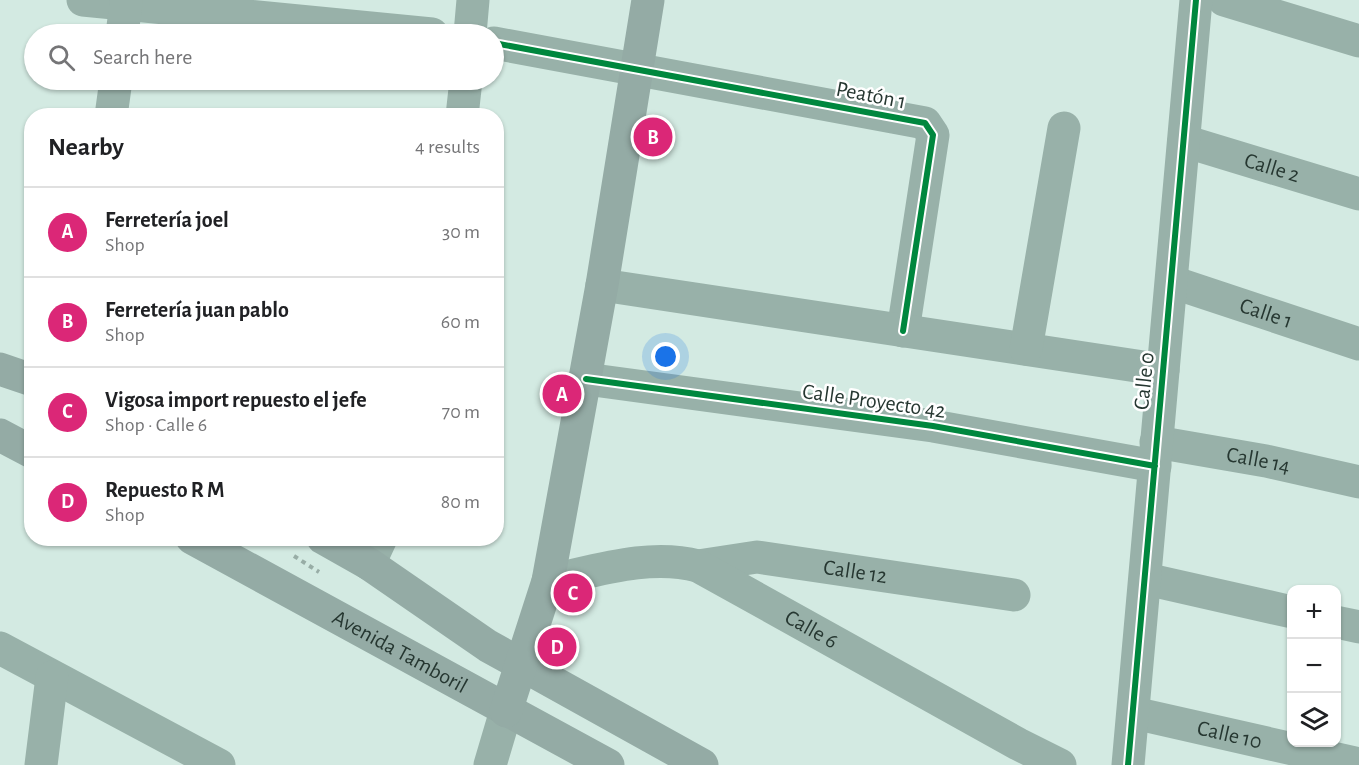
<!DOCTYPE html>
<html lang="en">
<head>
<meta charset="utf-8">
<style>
  body { margin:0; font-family:"Alegreya Sans",sans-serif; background:#f2f2f2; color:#202124 }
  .controls { position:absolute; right:18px; bottom:18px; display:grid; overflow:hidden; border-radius:12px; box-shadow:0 2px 4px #0004 }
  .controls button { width:54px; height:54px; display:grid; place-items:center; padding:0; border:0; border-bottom:2px solid #e0e0e0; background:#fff; color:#202124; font:30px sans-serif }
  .you { position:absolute; left:666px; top:357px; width:21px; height:21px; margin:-15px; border:4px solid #fff; border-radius:50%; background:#1a73e8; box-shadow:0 0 0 9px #1a73e833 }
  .badge { display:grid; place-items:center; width:39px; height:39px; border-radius:50%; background:#db2777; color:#fff; font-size:20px; font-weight:700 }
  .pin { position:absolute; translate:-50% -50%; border:3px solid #fff; box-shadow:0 2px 6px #0006 }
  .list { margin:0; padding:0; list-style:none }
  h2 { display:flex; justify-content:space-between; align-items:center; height:78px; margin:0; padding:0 24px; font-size:26px }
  h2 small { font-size:20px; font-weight:400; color:#757577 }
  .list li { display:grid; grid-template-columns:39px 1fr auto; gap:18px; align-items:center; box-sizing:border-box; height:90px; padding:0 24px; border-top:2px solid #e0e0e0 }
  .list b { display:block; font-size:22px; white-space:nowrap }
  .list p { margin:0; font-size:20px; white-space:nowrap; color:#757577 }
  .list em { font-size:20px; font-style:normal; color:#757577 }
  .icon { flex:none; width:33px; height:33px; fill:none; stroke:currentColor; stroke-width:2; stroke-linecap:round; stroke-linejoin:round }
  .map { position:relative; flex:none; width:1359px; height:765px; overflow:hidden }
  .search { position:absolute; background:#fff; box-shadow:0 2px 4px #0004; left:24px; top:24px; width:480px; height:66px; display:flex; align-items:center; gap:15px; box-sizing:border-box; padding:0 21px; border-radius:33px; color:#757577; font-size:22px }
  .panel { position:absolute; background:#fff; box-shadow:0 2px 4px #0004; left:24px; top:108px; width:480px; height:438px; border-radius:24px }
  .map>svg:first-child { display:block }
</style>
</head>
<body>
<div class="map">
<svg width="1359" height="765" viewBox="0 0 1359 765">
  <rect width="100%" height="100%" fill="#d3eae2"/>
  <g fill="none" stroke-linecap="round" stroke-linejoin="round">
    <!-- path -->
    <path stroke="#98ada6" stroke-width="4" stroke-dasharray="4.5 4.5" stroke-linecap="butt" d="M 294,556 L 319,572"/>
    <!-- minor -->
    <g stroke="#98b1a9" stroke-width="33">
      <path d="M 83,0 L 432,34"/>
      <path d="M 1224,0 L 1359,41"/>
      <path d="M 122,34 L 126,4"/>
      <path d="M 470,34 L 473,0"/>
      <path d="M 494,43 L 925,123 L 933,135 L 903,331"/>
      <path d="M 111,116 L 116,80"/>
      <path d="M 462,116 L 466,80"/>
      <path id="s1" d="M 1184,141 L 1359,194"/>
      <path id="s2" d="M 1172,282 L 1359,344"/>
      <path d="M 602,285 L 1163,370"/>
      <path d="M 1026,349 L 1064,128"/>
      <path d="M 586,379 L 933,426 L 1155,466"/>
      <path id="s3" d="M 1156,442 L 1266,461 L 1359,482"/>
      <path d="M 369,564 L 381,538"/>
      <path id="s4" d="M 698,566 L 757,557 L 1014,595"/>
      <path d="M 1146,579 L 1292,612"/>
      <path id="s5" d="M 548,581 C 596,571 649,553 698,566 L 1018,744 L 1060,765"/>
      <path d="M 1336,622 L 1359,627"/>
      <path d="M 0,648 L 219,765"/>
      <path id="s6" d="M 1134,713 L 1359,764"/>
      <path d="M 41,765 L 52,677"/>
      <path d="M 490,765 L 506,711"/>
      <path d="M 1128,765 L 1196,0"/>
    </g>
    <!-- major -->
    <g stroke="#94aba5" stroke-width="33">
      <path d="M 0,369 L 32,380"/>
      <path d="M 0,435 L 32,452"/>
      <path id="s7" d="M 192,538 L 608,765"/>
      <path d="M 323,538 L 369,564 L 488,646 L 702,765"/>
      <path d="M 506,711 L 548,581 L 602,285 L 648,0"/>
    </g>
    <defs>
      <path id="cycleway" d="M 494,43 L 925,123 L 933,135 L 903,331
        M 586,379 L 933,426 L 1155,466
        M 1128,765 L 1196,0"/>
    </defs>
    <!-- cycleway casing -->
    <use href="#cycleway" stroke="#fff" stroke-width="10"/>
    <!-- cycleway -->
    <use href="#cycleway" stroke="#00873e" stroke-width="6"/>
  </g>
  <g text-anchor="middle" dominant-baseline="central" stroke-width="5" stroke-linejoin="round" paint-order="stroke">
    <!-- street labels -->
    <g font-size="22" fill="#263731" stroke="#fff">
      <text transform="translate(871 95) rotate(11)">Peatón 1</text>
      <text stroke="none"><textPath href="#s1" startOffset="92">Calle 2</textPath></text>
      <text stroke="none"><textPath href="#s2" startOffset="99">Calle 1</textPath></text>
      <text transform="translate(1144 381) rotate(-84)">Calle 0</text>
      <text transform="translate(874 401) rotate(8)">Calle Proyecto 42</text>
      <text stroke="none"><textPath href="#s3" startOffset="104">Calle 14</textPath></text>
      <text stroke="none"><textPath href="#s4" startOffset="159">Calle 12</textPath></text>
      <text stroke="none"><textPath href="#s5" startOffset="282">Calle 6</textPath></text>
      <text stroke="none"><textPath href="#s7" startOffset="237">Avenida Tamboril</textPath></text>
      <text stroke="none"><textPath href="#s6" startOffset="98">Calle 10</textPath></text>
    </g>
  </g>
</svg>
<div class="controls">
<button>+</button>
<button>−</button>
<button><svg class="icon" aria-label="layers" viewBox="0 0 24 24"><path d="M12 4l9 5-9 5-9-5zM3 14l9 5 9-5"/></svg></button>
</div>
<div class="you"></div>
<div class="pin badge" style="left:562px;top:394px">A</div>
<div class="pin badge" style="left:653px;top:137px">B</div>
<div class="pin badge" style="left:573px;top:593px">C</div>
<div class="pin badge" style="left:557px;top:647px">D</div>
<div class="search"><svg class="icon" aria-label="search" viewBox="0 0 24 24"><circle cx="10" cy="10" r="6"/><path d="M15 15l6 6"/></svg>Search here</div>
<section class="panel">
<h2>Nearby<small>4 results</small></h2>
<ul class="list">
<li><span class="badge">A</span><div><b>Ferretería joel</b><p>Shop</p></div><em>30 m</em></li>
<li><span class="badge">B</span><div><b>Ferretería juan pablo</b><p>Shop</p></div><em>60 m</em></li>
<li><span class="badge">C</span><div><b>Vigosa import repuesto el jefe</b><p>Shop · Calle 6</p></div><em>70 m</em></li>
<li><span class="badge">D</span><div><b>Repuesto R M</b><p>Shop</p></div><em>80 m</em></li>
</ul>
</section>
</div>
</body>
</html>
